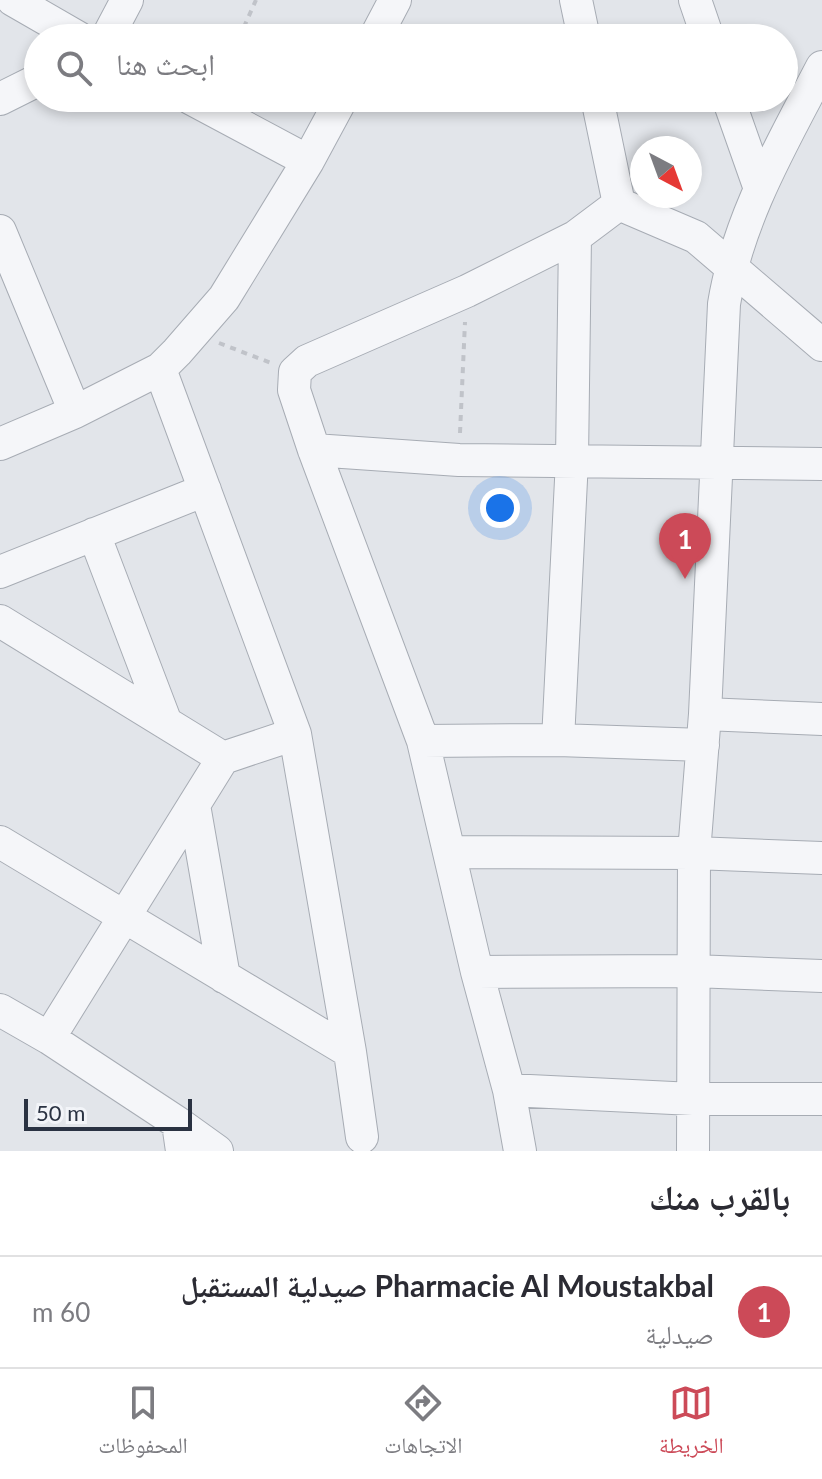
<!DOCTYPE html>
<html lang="ar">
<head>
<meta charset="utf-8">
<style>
  body { margin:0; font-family:Lato,"Noto Naskh Arabic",sans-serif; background:#f7f7f7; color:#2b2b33; direction:rtl }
  .compass { position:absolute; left:630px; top:136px; width:72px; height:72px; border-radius:50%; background:#fff; box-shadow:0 4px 12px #0003; rotate:139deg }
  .scale { position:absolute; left:24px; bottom:20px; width:168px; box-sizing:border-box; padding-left:8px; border:4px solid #2a3242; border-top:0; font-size:22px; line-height:28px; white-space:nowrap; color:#2a3242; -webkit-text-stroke:6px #f2f4f8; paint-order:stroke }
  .you { position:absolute; left:500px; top:508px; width:28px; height:28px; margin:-20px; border:6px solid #fff; border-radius:50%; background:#1a73e8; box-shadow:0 0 0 12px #1a73e833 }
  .badge { display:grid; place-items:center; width:52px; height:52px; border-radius:50%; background:#cc4a58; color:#fff; font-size:26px; font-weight:700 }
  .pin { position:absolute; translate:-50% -66px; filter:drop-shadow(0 2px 4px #0008) }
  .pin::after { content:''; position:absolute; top:42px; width:28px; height:24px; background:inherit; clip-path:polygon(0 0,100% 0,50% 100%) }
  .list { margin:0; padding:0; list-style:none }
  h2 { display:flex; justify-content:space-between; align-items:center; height:104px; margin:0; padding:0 32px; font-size:34px }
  h2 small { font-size:26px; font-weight:400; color:#7c7c81 }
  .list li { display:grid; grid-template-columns:52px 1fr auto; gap:24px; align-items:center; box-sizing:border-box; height:112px; padding:0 32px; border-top:2px solid #e1e1e2 }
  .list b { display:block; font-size:30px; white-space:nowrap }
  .list p { margin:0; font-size:26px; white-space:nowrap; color:#7c7c81 }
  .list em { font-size:26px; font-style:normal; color:#7c7c81 }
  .icon { flex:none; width:44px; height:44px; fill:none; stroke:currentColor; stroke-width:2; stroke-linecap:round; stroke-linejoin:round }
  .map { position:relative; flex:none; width:822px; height:1151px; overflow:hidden; direction:ltr }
  .search { position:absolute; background:#fff; box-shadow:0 4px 12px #0003; left:24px; right:24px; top:24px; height:88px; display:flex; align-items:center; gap:20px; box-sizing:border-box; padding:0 28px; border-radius:44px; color:#7c7c81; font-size:30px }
  .sheet { height:216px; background:#fff }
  nav { display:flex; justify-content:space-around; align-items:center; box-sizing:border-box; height:112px; border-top:2px solid #e1e1e2; background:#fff; font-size:22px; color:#7c7c81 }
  nav a { display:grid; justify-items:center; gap:4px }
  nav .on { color:#cc4a58 }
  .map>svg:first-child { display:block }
</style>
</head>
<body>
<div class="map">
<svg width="822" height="1151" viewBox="0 0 822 1151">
  <rect width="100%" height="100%" fill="#e2e5ea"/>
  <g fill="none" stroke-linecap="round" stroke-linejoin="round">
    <defs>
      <path id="minor" d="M 13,0 L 79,38
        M 576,0 L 584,38
        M 695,0 L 708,38
        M 107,38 L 127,0
        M 375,38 L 395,0
        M 190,98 L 308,161
        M 597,98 L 619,204
        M 728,98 L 759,186
        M 0,99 L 38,80
        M 0,231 L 75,412
        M 160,369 L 295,734 L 350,1052 L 362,1137
        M 0,444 L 75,412 L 160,369 L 177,352 L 224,298 L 308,161 L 342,98
        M 314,450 L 459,460 L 822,464
        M 94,534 L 166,723
        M 0,572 L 205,490
        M 0,621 L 223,758 L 295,734
        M 705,714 L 822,719
        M 558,740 L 572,460 L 575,237
        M 423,741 L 558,740 L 703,745
        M 194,805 L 224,977
        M 0,842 L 350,1052
        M 451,852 L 694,853 L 822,858
        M 477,972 L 693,971 L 822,976
        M 0,1010 L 49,1038 L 178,1123 L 182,1151
        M 49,1038 L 223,758
        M 509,1090 L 693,1099 L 822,1099
        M 178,1123 L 217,1151
        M 520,1151 L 509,1090 L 477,972 L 423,741 L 314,450 L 294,390 L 295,372 L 307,361 L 467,291 L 575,237 L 619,204 L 696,237 L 822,345
        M 693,1151 L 694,853 L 705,714 L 724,304 C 738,218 782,144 822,67"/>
    </defs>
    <!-- minor casing -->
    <use href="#minor" stroke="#a7acb4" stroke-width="34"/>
    <!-- path -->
    <path stroke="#c0c3c9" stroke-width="4" stroke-dasharray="6 6" stroke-linecap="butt" d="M 239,38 L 256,0
      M 219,343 L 271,363
      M 460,433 L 465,322"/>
    <!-- minor -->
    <use href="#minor" stroke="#f5f6f9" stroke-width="32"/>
  </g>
</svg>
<svg class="compass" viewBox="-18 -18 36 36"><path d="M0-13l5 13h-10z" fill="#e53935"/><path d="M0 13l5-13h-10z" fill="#7c7c81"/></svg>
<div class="scale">50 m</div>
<div class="you"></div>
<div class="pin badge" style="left:685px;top:579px">1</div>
<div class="search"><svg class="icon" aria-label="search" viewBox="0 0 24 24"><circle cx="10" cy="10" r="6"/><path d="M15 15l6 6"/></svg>ابحث هنا</div>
</div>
<section class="sheet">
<h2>بالقرب منك<small></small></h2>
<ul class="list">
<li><span class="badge">1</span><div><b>Pharmacie Al Moustakbal صيدلية المستقبل</b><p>صيدلية</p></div><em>60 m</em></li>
</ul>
</section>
<nav>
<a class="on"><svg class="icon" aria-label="map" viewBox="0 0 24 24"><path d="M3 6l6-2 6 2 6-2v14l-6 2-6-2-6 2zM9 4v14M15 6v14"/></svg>الخريطة</a>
<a><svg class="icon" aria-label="directions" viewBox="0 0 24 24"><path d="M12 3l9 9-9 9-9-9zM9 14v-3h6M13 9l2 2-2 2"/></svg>الاتجاهات</a>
<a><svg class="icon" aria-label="saved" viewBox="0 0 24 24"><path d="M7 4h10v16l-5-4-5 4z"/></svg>المحفوظات</a>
</nav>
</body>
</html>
